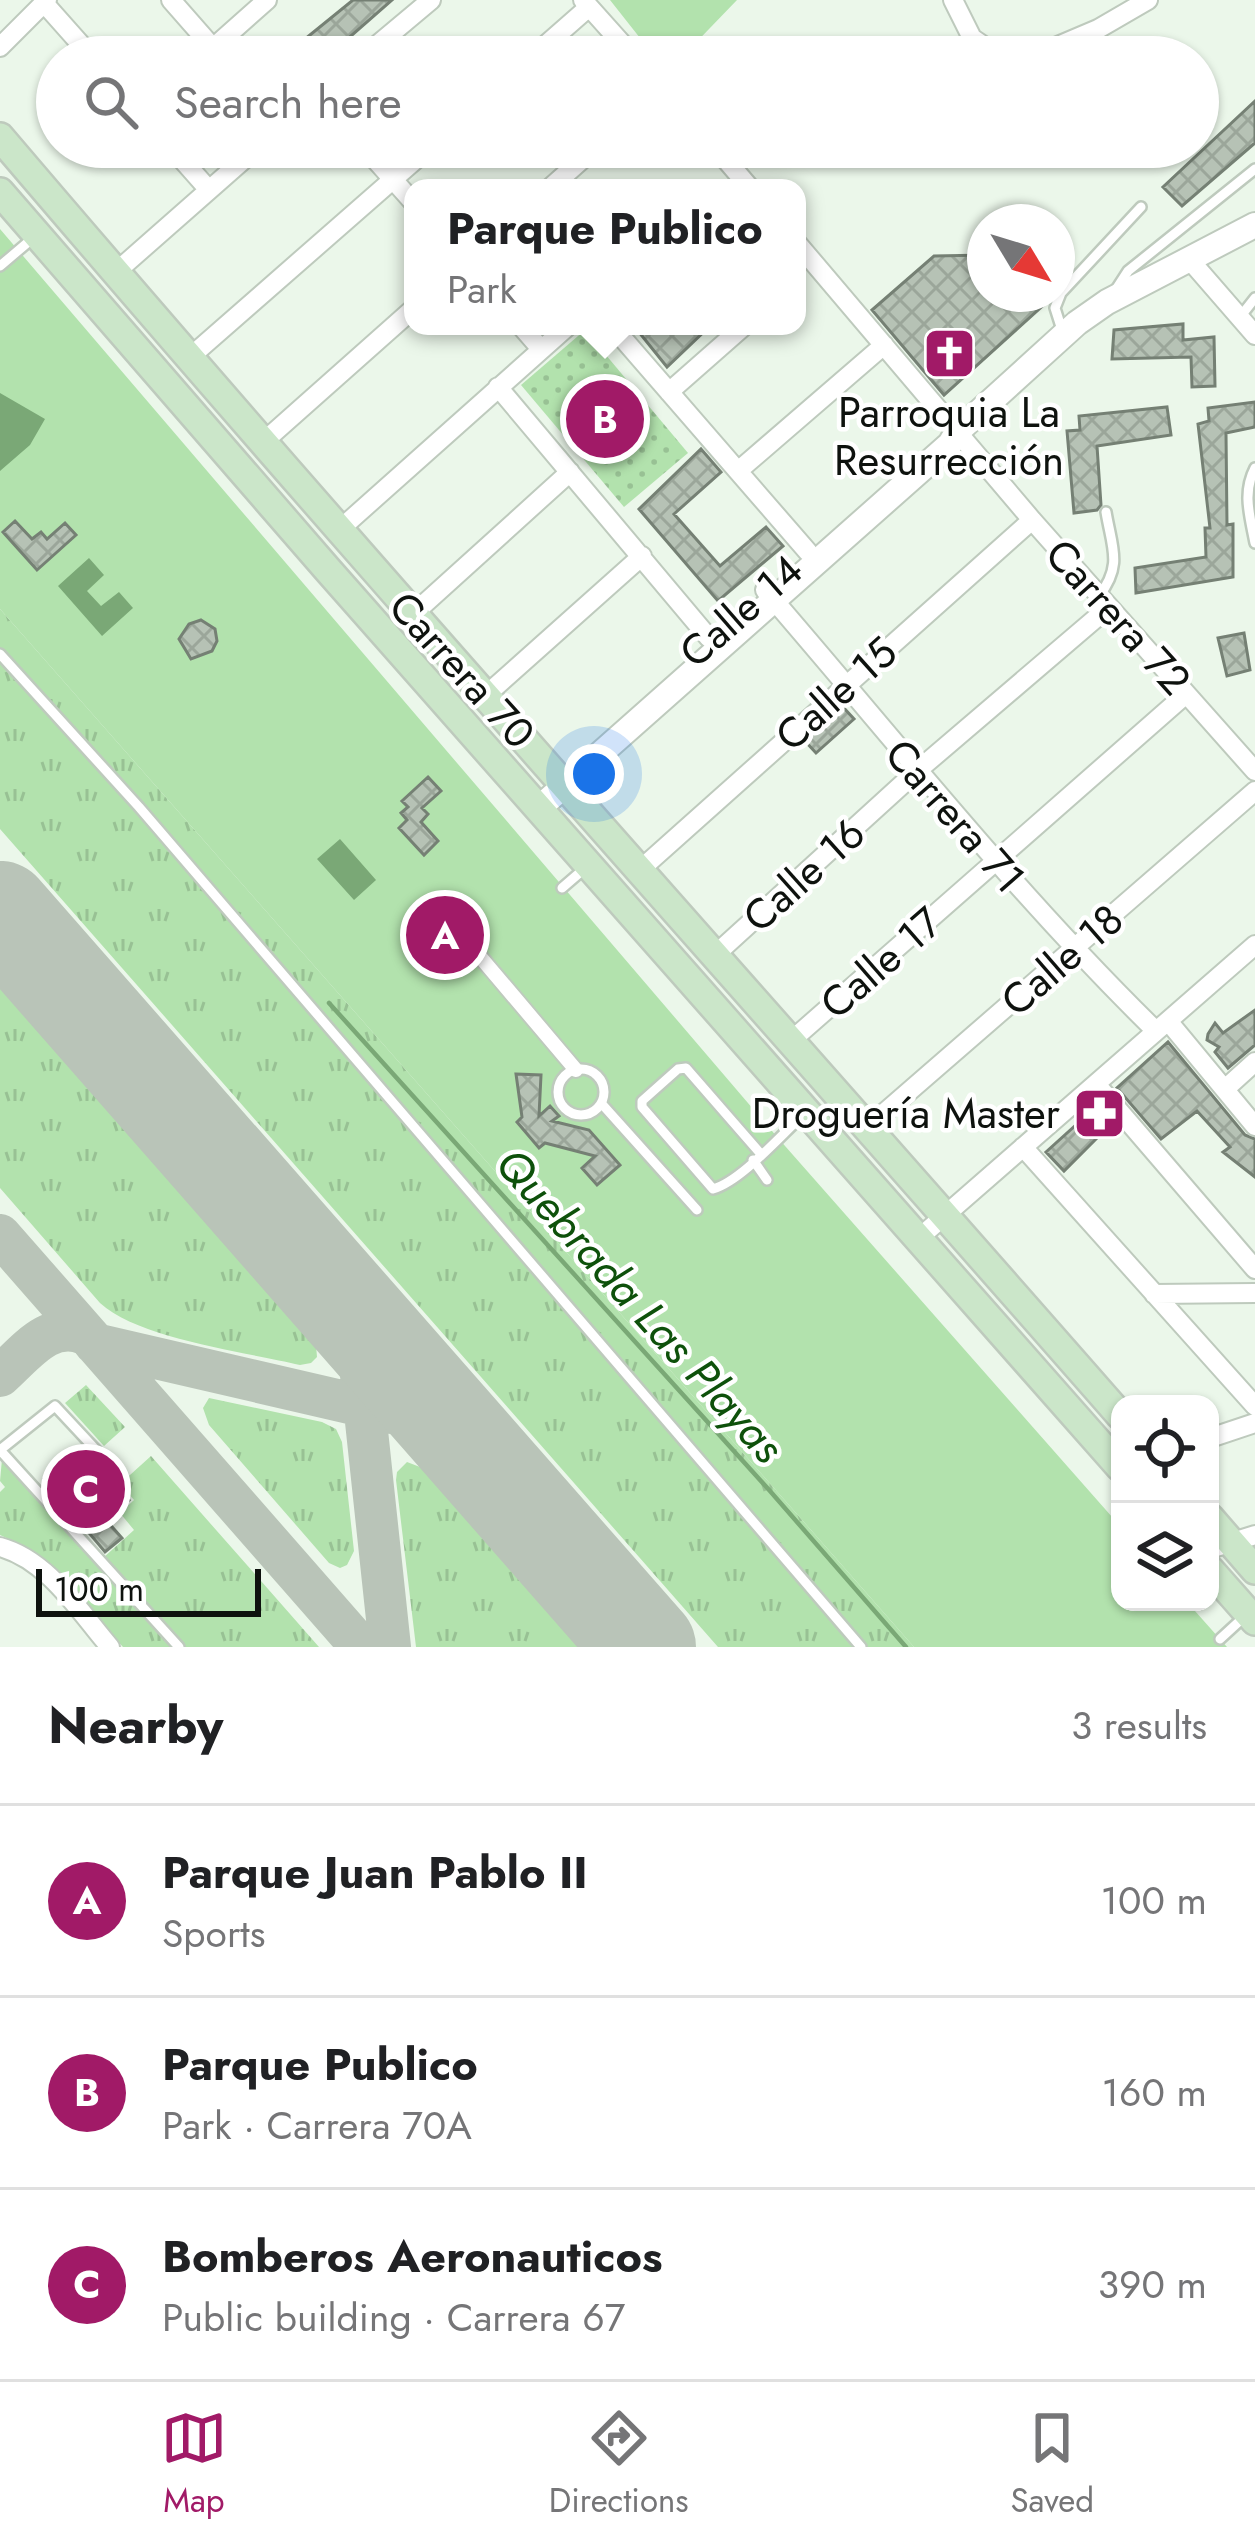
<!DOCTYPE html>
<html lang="en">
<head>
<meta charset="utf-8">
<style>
  body { margin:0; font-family:Jost,sans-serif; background:#f2f2f2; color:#202124 }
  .controls { position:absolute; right:36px; bottom:36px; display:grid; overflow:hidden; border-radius:24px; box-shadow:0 3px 9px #0004 }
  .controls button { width:108px; height:108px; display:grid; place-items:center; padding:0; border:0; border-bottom:3px solid #e0e0e0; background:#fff; color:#202124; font:60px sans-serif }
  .compass { position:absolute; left:967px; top:204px; width:108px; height:108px; border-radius:50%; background:#fff; box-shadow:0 3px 9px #0004; rotate:128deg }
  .scale { position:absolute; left:36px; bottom:30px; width:225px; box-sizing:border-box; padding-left:12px; border:6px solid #0e120e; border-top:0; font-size:33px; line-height:42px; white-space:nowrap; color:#0e120e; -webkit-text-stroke:9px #fff; paint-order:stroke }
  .you { position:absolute; left:594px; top:774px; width:42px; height:42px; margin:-30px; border:9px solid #fff; border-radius:50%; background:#1a73e8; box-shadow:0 0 0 18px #1a73e833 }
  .badge { display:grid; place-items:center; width:78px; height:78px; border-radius:50%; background:#a11a67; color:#fff; font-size:39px; font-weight:700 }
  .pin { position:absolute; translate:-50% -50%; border:6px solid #fff; box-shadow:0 3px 12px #0006 }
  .popup { position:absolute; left:404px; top:179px; width:402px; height:156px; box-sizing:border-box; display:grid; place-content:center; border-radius:24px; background:#fff; filter:drop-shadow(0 3px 9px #0005); font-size:39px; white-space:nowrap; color:#757577 }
  .popup b { font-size:45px; color:#202124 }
  .popup::after { content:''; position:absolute; left:50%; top:100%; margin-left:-24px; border:24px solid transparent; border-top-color:#fff }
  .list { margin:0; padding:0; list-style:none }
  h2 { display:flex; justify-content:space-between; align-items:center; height:156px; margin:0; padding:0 48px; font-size:51px }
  h2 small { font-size:39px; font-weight:400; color:#757577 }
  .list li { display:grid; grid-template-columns:78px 1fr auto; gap:36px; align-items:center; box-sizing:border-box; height:192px; padding:0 48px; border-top:3px solid #e0e0e0 }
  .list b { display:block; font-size:45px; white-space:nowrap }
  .list p { margin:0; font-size:39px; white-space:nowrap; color:#757577 }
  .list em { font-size:39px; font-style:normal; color:#757577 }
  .icon { flex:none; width:66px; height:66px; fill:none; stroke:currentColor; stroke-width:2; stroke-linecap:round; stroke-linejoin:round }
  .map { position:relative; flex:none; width:1255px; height:1647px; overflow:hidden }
  .search { position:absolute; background:#fff; box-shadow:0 3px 9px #0004; left:36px; right:36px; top:36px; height:132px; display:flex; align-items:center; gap:30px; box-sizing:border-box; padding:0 42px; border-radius:66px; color:#757577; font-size:45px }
  .sheet { height:732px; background:#fff }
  nav { display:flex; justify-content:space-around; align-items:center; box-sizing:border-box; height:168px; border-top:3px solid #e0e0e0; background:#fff; font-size:33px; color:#757577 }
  nav a { display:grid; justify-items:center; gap:6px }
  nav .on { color:#a11a67 }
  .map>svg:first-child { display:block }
</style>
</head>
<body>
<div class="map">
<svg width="1255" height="1647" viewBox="0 0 1255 1647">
  <defs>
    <pattern id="grass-tufts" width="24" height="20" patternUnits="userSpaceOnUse" patternTransform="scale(3)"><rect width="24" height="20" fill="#b2e2ad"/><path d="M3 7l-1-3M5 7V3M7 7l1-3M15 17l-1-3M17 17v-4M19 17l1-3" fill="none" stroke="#98c194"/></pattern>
    <pattern id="park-dots" width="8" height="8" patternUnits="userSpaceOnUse" patternTransform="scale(3)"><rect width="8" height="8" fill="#b2e2ad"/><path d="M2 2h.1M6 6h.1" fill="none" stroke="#98c194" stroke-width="1.8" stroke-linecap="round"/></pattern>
    <pattern id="building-cross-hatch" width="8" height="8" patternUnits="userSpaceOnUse" patternTransform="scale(3)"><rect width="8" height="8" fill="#b6c2b5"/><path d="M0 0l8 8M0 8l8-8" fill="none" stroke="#9ba69a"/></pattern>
  </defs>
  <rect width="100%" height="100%" fill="#ebf7ea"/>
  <!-- grass -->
  <path fill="url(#grass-tufts)" d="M 0,609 L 914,1647 L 718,1647 L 0,829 Z
    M 0,986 L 316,1345 L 317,1357 L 311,1363 L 300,1365 C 246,1352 139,1339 100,1303 L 0,1188 Z
    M 86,1385 L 125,1427 L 104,1446 L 65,1403 Z
    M 209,1398 L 322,1422 L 336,1429 L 342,1442 L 354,1551 L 347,1565 L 340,1568 L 329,1563 L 209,1425 L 203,1408 Z
    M 151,1456 L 319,1647 L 185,1647 L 103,1558 L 134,1530 L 120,1513 L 134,1500 L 120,1484 Z
    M 2,1459 L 173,1647 L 123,1647 C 86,1606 52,1558 0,1535 L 0,1492 L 5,1487 L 0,1481 Z
    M 407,1462 L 420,1467 L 433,1478 L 581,1647 L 416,1647 L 396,1480 L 397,1472 Z"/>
  <!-- park -->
  <path fill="url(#park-dots)" d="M 585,330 L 688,453 L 624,507 L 521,385 Z"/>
  <!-- pitch -->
  <path fill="#b2e2ad" d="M 610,0 L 737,0 L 682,57 L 655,57 Z
    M 0,229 L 778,1138 L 1120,1526 L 1120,1602 L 1187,1602 L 1227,1647 L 914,1647 L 0,609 Z"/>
  <!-- water -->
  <path fill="#7aa876" d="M 0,393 L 45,419 L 30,445 L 0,471 Z
    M 89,558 L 104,575 L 87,591 L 101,606 L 119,592 L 133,608 L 102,636 L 58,586 Z
    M 340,839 L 376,880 L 354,900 L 317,859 Z"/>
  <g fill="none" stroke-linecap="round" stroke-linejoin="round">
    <!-- stream -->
    <path stroke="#7aa876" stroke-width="4.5" d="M 329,1003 L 770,1491 L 906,1647"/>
    <!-- taxiway -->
    <path stroke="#b9c4b8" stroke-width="42" d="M 0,916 L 17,930
      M 0,1235 L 361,1647
      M 347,1307 L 357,1337 L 390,1647
      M 95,1344 L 436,1423 L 465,1441
      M 0,1376 C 25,1354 49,1319 85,1334"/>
    <!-- runway -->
    <path stroke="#b9c4b8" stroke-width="102" d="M 0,912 L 645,1647"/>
  </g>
  <!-- building -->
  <path fill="url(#building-cross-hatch)" stroke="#758074" stroke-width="3" d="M 353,0 L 392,0 L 327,57 L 316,57 L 305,47 L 309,42 L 305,39 Z
    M 1255,101 L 1255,143 L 1182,206 L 1163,187 Z
    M 985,255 L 985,294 L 1040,294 L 1048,301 L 944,395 L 872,310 L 934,256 Z
    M 1183,324 L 1183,340 L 1214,337 L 1215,386 L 1192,387 L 1191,357 L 1112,359 L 1114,330 Z
    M 634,326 L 710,326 L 667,367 Z
    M 1255,402 L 1255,427 L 1226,433 L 1227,525 L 1233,524 L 1233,577 L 1136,593 L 1135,568 L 1206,557 L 1205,528 L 1210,528 L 1198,424 L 1209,421 L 1208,408 Z
    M 1167,407 L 1171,435 L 1097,446 L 1101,505 L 1097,510 L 1074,513 L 1067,431 L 1080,430 L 1079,416 Z
    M 701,449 L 721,472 L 674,514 L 720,566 L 766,527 L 783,546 L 718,601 L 639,509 Z
    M 15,521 L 32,539 L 41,532 L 47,539 L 65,523 L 76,535 L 37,570 L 3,532 Z
    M 201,620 L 215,629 L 217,641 L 212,651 L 191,659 L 179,639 L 189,624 Z
    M 1244,633 L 1250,670 L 1227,676 L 1218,638 Z
    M 843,707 L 854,719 L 816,753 L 805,741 Z
    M 428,777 L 441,791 L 422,808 L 428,814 L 421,822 L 438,841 L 424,855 L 399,828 L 407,820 L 401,813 L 408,807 L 402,801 Z
    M 1255,1010 L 1255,1045 L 1228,1068 L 1215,1052 L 1219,1047 L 1207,1040 L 1208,1034 L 1215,1023 L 1223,1033 Z
    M 1168,1042 L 1245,1135 L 1255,1139 L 1255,1177 L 1223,1152 L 1230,1147 L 1197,1111 L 1161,1139 L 1117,1088 Z
    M 516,1074 L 541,1075 L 539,1116 L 550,1106 L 559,1116 L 552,1121 L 589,1130 L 620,1165 L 597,1185 L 582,1168 L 595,1156 L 545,1143 L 539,1148 L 517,1122 L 522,1117 Z
    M 1097,1106 L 1115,1127 L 1107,1136 L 1103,1132 L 1064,1171 L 1046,1152 Z
    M 81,1447 L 129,1500 L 106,1520 L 122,1538 L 105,1552 L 44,1479 Z"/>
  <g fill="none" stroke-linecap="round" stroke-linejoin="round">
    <defs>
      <path id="service" d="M 0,266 L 33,238
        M 1115,291 L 1128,271 L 1255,169
        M 1240,317 L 1255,298
        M 1062,330 L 1055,308 L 1061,293 L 1141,207
        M 1255,468 C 1242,493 1250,516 1255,543
        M 1099,596 C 1123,565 1112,548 1106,512
        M 0,654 L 139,807 L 861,1647
        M 562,888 L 584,869
        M558 1092a23 23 0 1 1 46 0a23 23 0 1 1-46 0Z
        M 601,1103 L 697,1210
        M 760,1153 L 686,1068 L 678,1069 L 642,1101 L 642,1107 L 713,1189 C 741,1181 780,1136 802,1116
        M 753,1160 L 767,1180
        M 111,1466 L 55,1406 L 0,1450 L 179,1647
        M 1220,1639 L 1244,1617"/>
      <path id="pedestrian" d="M 449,920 L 576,1070"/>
      <path id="minor" d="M 171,0 L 221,57
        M 583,0 L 634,57
        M 953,0 L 972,38 L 1000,57
        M 44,3 L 92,57
        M 0,47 L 47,0
        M 213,48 L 267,0
        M 363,57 L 431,0
        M 532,57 L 589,7
        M 1032,57 L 1098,29 L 1148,0
        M 171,147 L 209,190
        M 364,147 L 413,202
        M 715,147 L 750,188
        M 550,188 L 596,147
        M 797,243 L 1032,520 L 1255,771
        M 1189,259 L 1255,335
        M 116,272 L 258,147
        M 521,326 L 541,349
        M 612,326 L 808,552
        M 189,358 L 430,147
        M 498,387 L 709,638
        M 669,392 L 744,326
        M 261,444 L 413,309
        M 738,471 L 884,345
        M 338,531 L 568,326
        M 765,590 C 894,739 1015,893 1156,1031
        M 412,615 L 570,472
        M 485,696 L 642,556
        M 641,869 L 1032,520
        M 716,954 L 917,771 L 1109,607
        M 1168,1021 L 1255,1126
        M 792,1040 L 1186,694
        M 1096,1084 L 1255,1269
        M 1225,1089 L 1255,1062
        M 868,1127 L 1255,791
        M 1023,1147 L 1255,1406
        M 919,1238 L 1255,945
        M 1154,1294 L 1255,1293
        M 1210,1438 L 1255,1423
        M 0,1547 C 48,1560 79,1611 110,1647
        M 1210,1549 L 1255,1535"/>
      <path id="tertiary" d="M 538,809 L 950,444 L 957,432 L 1077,323 L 1107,302 L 1255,225"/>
      <path id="secondary" d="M 0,137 C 367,568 747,989 1120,1415
        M 0,192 L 328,570 L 1120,1467
        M 1210,1518 L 1255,1570
        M 1210,1570 L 1255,1621"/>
    </defs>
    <!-- service casing -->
    <use href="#service" stroke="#becabd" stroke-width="14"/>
    <!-- pedestrian casing -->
    <use href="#pedestrian" stroke="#becabd" stroke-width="18"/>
    <!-- minor casing -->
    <use href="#minor" stroke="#becabd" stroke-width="22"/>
    <!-- tertiary casing -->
    <use href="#tertiary" stroke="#becabd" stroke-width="28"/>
    <!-- secondary casing -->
    <use href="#secondary" stroke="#becabd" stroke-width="32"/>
    <!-- service -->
    <use href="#service" stroke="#fff" stroke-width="9"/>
    <!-- pedestrian -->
    <use href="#pedestrian" stroke="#fff" stroke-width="14"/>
    <!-- minor -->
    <use href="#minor" stroke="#fff" stroke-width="18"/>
    <!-- tertiary -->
    <use href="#tertiary" stroke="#fff" stroke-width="24"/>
    <!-- secondary -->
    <use href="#secondary" stroke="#cbe6c9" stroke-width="27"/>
  </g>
  <!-- icons -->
  <defs>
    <symbol id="church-square" viewBox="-11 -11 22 22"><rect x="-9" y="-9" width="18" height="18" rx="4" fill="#a11a67" stroke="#fff"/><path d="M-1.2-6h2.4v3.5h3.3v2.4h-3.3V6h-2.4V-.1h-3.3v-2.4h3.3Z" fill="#fff"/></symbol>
    <symbol id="pharmacy-square" viewBox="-11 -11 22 22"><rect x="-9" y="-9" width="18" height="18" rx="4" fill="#a11a67" stroke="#fff"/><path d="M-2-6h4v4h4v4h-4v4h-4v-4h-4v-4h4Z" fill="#fff"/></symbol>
  </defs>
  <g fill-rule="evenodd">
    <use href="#church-square" x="920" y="324" width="59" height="59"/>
    <use href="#pharmacy-square" x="1070" y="1084" width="59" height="59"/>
  </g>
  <g text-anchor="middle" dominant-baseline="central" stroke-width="9" stroke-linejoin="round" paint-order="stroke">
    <!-- poi labels -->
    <g font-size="42" fill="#0e120e" stroke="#fff">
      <text x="949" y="412">Parroquia La<tspan x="949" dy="48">Resurrección</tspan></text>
      <text x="1060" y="1113" text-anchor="end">Droguería Master</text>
    </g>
    <!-- street labels -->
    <g font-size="42" fill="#0e120e" stroke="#fff">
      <text transform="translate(741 611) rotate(-41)">Calle 14</text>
      <text transform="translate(1118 617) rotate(48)">Carrera 72</text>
      <text transform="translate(462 670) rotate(48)">Carrera 70</text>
      <text transform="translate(836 694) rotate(-42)">Calle 15</text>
      <text transform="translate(955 816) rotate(49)">Carrera 71</text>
      <text transform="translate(804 875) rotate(-42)">Calle 16</text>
      <text transform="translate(1062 960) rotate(-41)">Calle 18</text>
      <text transform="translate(881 963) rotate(-41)">Calle 17</text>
    </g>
    <!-- water labels -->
    <g font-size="45" font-style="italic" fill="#0e510b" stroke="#fff">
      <text transform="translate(640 1305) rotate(48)">Quebrada Las Playas</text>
    </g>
  </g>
</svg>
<div class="controls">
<button><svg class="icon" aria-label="locate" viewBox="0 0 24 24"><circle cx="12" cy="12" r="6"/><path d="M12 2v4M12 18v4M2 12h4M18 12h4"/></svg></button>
<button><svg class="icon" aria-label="layers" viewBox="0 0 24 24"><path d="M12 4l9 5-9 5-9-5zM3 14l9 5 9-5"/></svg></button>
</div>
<svg class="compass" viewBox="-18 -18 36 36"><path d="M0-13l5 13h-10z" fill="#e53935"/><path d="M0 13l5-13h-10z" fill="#757577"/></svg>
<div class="scale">100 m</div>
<div class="you"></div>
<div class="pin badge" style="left:445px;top:935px">A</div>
<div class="pin badge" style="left:605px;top:419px">B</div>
<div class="popup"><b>Parque Publico</b>Park</div>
<div class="pin badge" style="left:86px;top:1489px">C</div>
<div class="search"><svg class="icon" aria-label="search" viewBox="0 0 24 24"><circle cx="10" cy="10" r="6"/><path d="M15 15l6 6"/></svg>Search here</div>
</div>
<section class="sheet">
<h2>Nearby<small>3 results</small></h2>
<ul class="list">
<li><span class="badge">A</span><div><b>Parque Juan Pablo II</b><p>Sports</p></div><em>100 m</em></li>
<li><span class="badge">B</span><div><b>Parque Publico</b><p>Park · Carrera 70A</p></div><em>160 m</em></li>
<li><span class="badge">C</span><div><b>Bomberos Aeronauticos</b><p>Public building · Carrera 67</p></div><em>390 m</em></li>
</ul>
</section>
<nav>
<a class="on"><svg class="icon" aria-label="map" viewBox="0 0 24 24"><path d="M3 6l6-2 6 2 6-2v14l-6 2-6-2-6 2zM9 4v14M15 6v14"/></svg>Map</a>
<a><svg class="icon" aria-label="directions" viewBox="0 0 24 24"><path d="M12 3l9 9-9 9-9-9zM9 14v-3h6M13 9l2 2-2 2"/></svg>Directions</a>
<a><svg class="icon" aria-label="saved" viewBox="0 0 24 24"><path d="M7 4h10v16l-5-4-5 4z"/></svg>Saved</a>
</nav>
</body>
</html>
